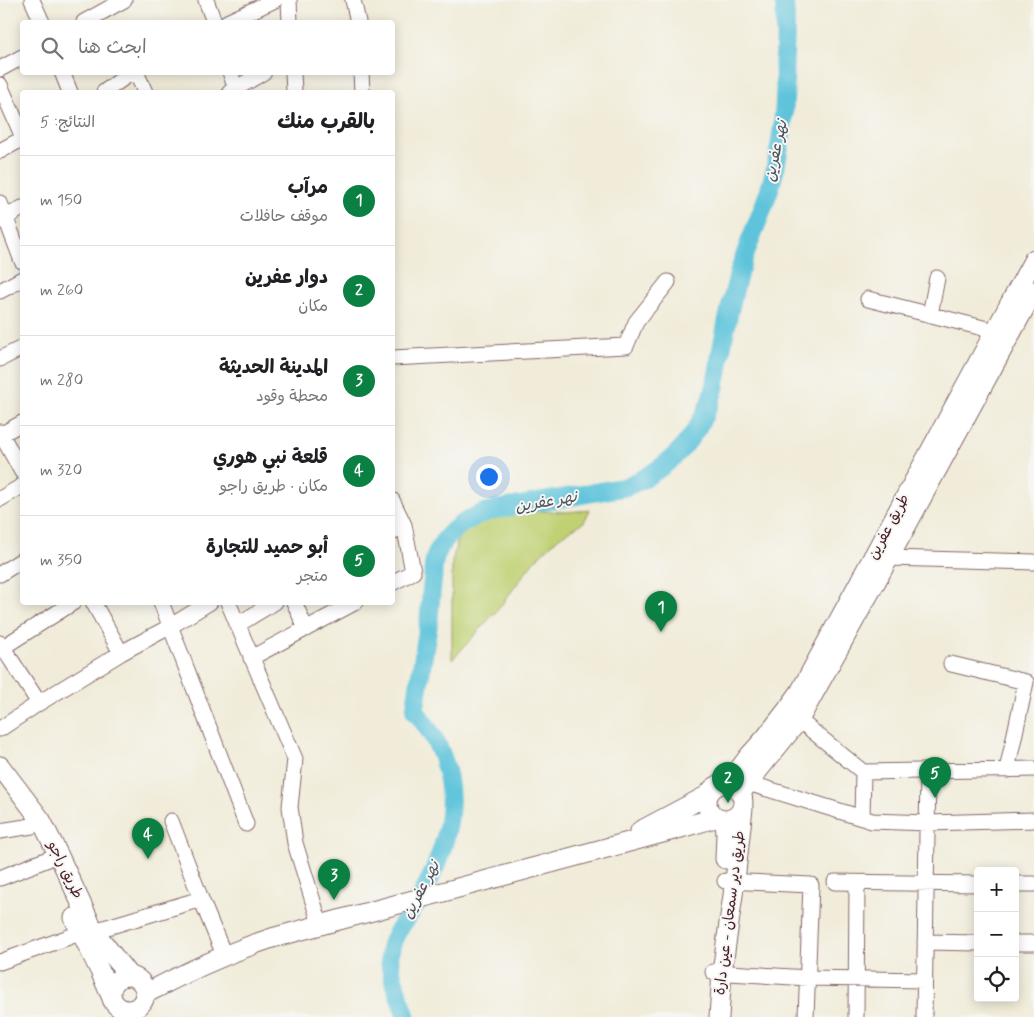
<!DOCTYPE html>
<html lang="ar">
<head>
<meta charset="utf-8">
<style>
  body { margin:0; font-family:Mynerve,"Playpen Sans Arabic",sans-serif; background:#f2f2f2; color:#202124; direction:rtl }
  .controls { position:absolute; right:15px; bottom:15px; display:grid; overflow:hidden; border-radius:5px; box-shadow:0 2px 12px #0003 }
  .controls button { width:45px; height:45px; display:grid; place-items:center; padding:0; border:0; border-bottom:1px solid #e0e0e0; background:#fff; color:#202124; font:25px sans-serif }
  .you { position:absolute; left:488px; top:476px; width:18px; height:18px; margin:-12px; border:4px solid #fff; border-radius:50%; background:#1a73e8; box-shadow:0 0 0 8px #1a73e833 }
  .badge { display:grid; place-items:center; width:32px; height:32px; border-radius:50%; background:#0b8043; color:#fff; font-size:16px; font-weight:700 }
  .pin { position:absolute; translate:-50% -41px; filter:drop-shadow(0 1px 2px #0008) }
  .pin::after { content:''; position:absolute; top:26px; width:18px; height:15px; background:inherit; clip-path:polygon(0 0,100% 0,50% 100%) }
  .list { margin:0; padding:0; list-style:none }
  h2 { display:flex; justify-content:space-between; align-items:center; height:65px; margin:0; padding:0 20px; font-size:21px }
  h2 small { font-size:16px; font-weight:400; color:#757577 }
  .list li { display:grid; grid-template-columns:32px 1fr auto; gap:15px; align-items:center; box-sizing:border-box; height:90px; padding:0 20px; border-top:1px solid #e0e0e0 }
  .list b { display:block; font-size:19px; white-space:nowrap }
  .list p { margin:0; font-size:16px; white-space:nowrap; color:#757577 }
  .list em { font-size:16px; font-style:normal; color:#757577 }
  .icon { flex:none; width:28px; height:28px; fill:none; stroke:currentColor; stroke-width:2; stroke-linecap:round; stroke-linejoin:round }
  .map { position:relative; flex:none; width:1034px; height:1017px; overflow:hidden; direction:ltr }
  .search { position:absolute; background:#fff; box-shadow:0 2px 12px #0003; left:20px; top:20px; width:375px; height:55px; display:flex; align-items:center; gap:12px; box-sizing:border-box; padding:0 18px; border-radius:5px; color:#757577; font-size:19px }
  .panel { position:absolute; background:#fff; box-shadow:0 2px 12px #0003; left:20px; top:90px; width:375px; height:515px; border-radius:5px; direction:rtl }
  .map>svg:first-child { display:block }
</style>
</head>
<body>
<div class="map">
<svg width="1034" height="1017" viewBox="0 0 1034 1017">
  <rect width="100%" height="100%" fill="#f6f6f2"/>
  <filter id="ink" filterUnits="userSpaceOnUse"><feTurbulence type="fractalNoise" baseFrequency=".02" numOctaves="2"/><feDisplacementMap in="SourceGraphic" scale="10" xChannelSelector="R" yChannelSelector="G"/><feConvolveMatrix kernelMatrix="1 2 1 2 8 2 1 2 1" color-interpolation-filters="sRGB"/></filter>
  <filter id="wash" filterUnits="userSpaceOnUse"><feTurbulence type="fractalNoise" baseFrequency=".0096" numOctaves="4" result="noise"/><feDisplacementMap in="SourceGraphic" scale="20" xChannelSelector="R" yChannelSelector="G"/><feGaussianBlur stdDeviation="1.12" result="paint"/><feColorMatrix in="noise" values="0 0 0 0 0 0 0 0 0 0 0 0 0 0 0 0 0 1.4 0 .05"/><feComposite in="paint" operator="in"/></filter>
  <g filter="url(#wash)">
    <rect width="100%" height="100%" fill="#f1ecd9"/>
    <!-- green -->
    <path fill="#c0d173" stroke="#85784f" d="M 590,510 L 584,522 L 559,537 L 533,562 L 500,607 L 452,660 L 452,562 L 458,538 L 478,518 L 542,511 L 567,512 Z"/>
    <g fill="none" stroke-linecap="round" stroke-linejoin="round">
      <!-- river -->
      <path stroke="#5ec4db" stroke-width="19" d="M 406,1017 C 401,999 388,972 390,955 C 391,933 408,919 418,902 C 456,835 467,773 415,711 C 419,680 425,650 429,619 C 430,605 431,591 433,577 C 433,571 433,564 435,558 C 446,526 480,510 511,507 L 625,487 C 655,475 680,456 697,428 C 707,412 714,395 717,376 C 719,370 719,363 720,357 C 725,331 730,305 737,280 C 745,247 762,216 771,184 C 780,154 784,122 785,90 C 785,82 784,73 784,64 C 785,42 787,22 784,0"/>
    </g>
  </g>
  <g filter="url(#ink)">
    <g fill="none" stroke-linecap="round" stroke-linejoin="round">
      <defs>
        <path id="minor" d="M 32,0 L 42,22
          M 206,0 L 214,22
          M 289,0 L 290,22
          M 353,0 L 358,22
          M 84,22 L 124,0
          M 227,22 L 275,0
          M 0,69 L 22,57
          M 62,72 L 70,92
          M 136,72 L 145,92
          M 230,72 L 237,92
          M 293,72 L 294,92
          M 361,72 L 362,92
          M 0,85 L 22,135
          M 104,92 L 132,72
          M 230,92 L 264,72
          M 0,151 L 22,139
          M 0,203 L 22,261
          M 0,221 L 22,208
          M 0,291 L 22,279
          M 868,299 L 995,331
          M 930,315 L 937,278
          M 392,358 L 626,346 L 636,322 L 668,282
          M 0,359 L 22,348
          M 0,432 L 22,472
          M 0,435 L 22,423
          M 0,499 L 22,486
          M 392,500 L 404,525
          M 392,532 L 404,525 L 413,572 L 392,583
          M 889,558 L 1034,562
          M 0,574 L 22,560
          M 93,602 L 121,653
          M 161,602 L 246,824
          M 228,602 L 295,759 L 290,807 L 295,843 L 320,924
          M 294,602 L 306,629
          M 237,625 L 275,602
          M 0,643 L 39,703
          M 0,649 L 74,602
          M 251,658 L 356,602
          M 951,664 L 1026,682 L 1007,770
          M 799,720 L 863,772 L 1034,769
          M 0,729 L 39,703 L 121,653 L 171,626 L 210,602
          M 748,783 L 872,821 L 928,823 L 1034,820
          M 862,818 L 863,772
          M 171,821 L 201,899 L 224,955
          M 0,831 L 32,826 L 41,820
          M 0,878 L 48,859
          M 725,881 L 811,885 L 806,1017
          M 835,882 L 978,884
          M 1015,884 L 1034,884
          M 94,931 L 201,899
          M 925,942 L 978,943
          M 1015,943 L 1034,943
          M 0,962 L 80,933
          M 713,972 L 808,978 L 925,980
          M 856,1017 L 857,883
          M 924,1017 L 928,771"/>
        <path id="major" d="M 0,766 L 41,820 L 59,856 L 94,931 L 129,976
          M707 802a18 18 0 1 1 36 0a18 18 0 1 1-36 0Z
          M 728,784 L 749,756 L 766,737 L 787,710 L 800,692 L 1034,259
          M 741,793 L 748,783 L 799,720 L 889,558 L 1034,291
          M 725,821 L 726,835 L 725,859
          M 640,831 L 708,795
          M 74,918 L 100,971 L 111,996
          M111 993a17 17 0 1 1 34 0a17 17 0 1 1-34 0Z
          M 145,994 C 186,972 227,953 272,938 L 677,829 L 715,818
          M 719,1017 L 722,972 L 735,881 L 743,808"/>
      </defs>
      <!-- minor casing -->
      <use href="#minor" stroke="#846768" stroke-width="17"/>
      <!-- major casing -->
      <use href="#major" stroke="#846768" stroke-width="21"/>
      <!-- minor -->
      <use href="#minor" stroke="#fff" stroke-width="15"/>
      <!-- major -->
      <use href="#major" stroke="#fff" stroke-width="19"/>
    </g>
  </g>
  <g text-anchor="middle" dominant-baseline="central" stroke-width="4" stroke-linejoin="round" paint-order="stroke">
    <!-- street labels -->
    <g font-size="15" fill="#4a1f2b" stroke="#f6f6f2">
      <text transform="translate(889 527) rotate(-62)">طريق عفرين</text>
      <text transform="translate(65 870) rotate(64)">طريق راجو</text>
      <text transform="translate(730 913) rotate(-83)">طريق دير سمعان - عين دارة</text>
    </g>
    <!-- water labels -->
    <g font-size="16" font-style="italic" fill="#505160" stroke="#f6f6f2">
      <text transform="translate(776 151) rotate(-78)">نهر عفرين</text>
      <text transform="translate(546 502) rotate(-10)">نهر عفرين</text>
      <text transform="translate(421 890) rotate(-62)">نهر عفرين</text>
    </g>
  </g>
</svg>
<div class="controls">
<button>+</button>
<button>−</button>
<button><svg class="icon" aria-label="locate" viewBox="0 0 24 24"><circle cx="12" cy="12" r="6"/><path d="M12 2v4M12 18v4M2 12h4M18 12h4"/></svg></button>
</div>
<div class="you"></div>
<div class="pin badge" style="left:661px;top:632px">1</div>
<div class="pin badge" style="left:728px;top:803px">2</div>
<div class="pin badge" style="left:334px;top:900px">3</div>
<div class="pin badge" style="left:148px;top:859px">4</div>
<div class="pin badge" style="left:935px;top:798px">5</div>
<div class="search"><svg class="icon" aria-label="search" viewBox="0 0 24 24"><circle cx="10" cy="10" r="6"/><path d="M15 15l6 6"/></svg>ابحث هنا</div>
<section class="panel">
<h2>بالقرب منك<small>النتائج: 5</small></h2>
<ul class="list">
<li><span class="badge">1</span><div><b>مرآب</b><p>موقف حافلات</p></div><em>150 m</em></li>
<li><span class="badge">2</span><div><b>دوار عفرين</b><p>مكان</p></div><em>260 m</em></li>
<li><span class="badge">3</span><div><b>المدينة الحديثة</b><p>محطة وقود</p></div><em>280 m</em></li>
<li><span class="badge">4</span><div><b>قلعة نبي هوري</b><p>مكان · طريق راجو</p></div><em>320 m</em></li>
<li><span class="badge">5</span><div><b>أبو حميد للتجارة</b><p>متجر</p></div><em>350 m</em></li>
</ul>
</section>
</div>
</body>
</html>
